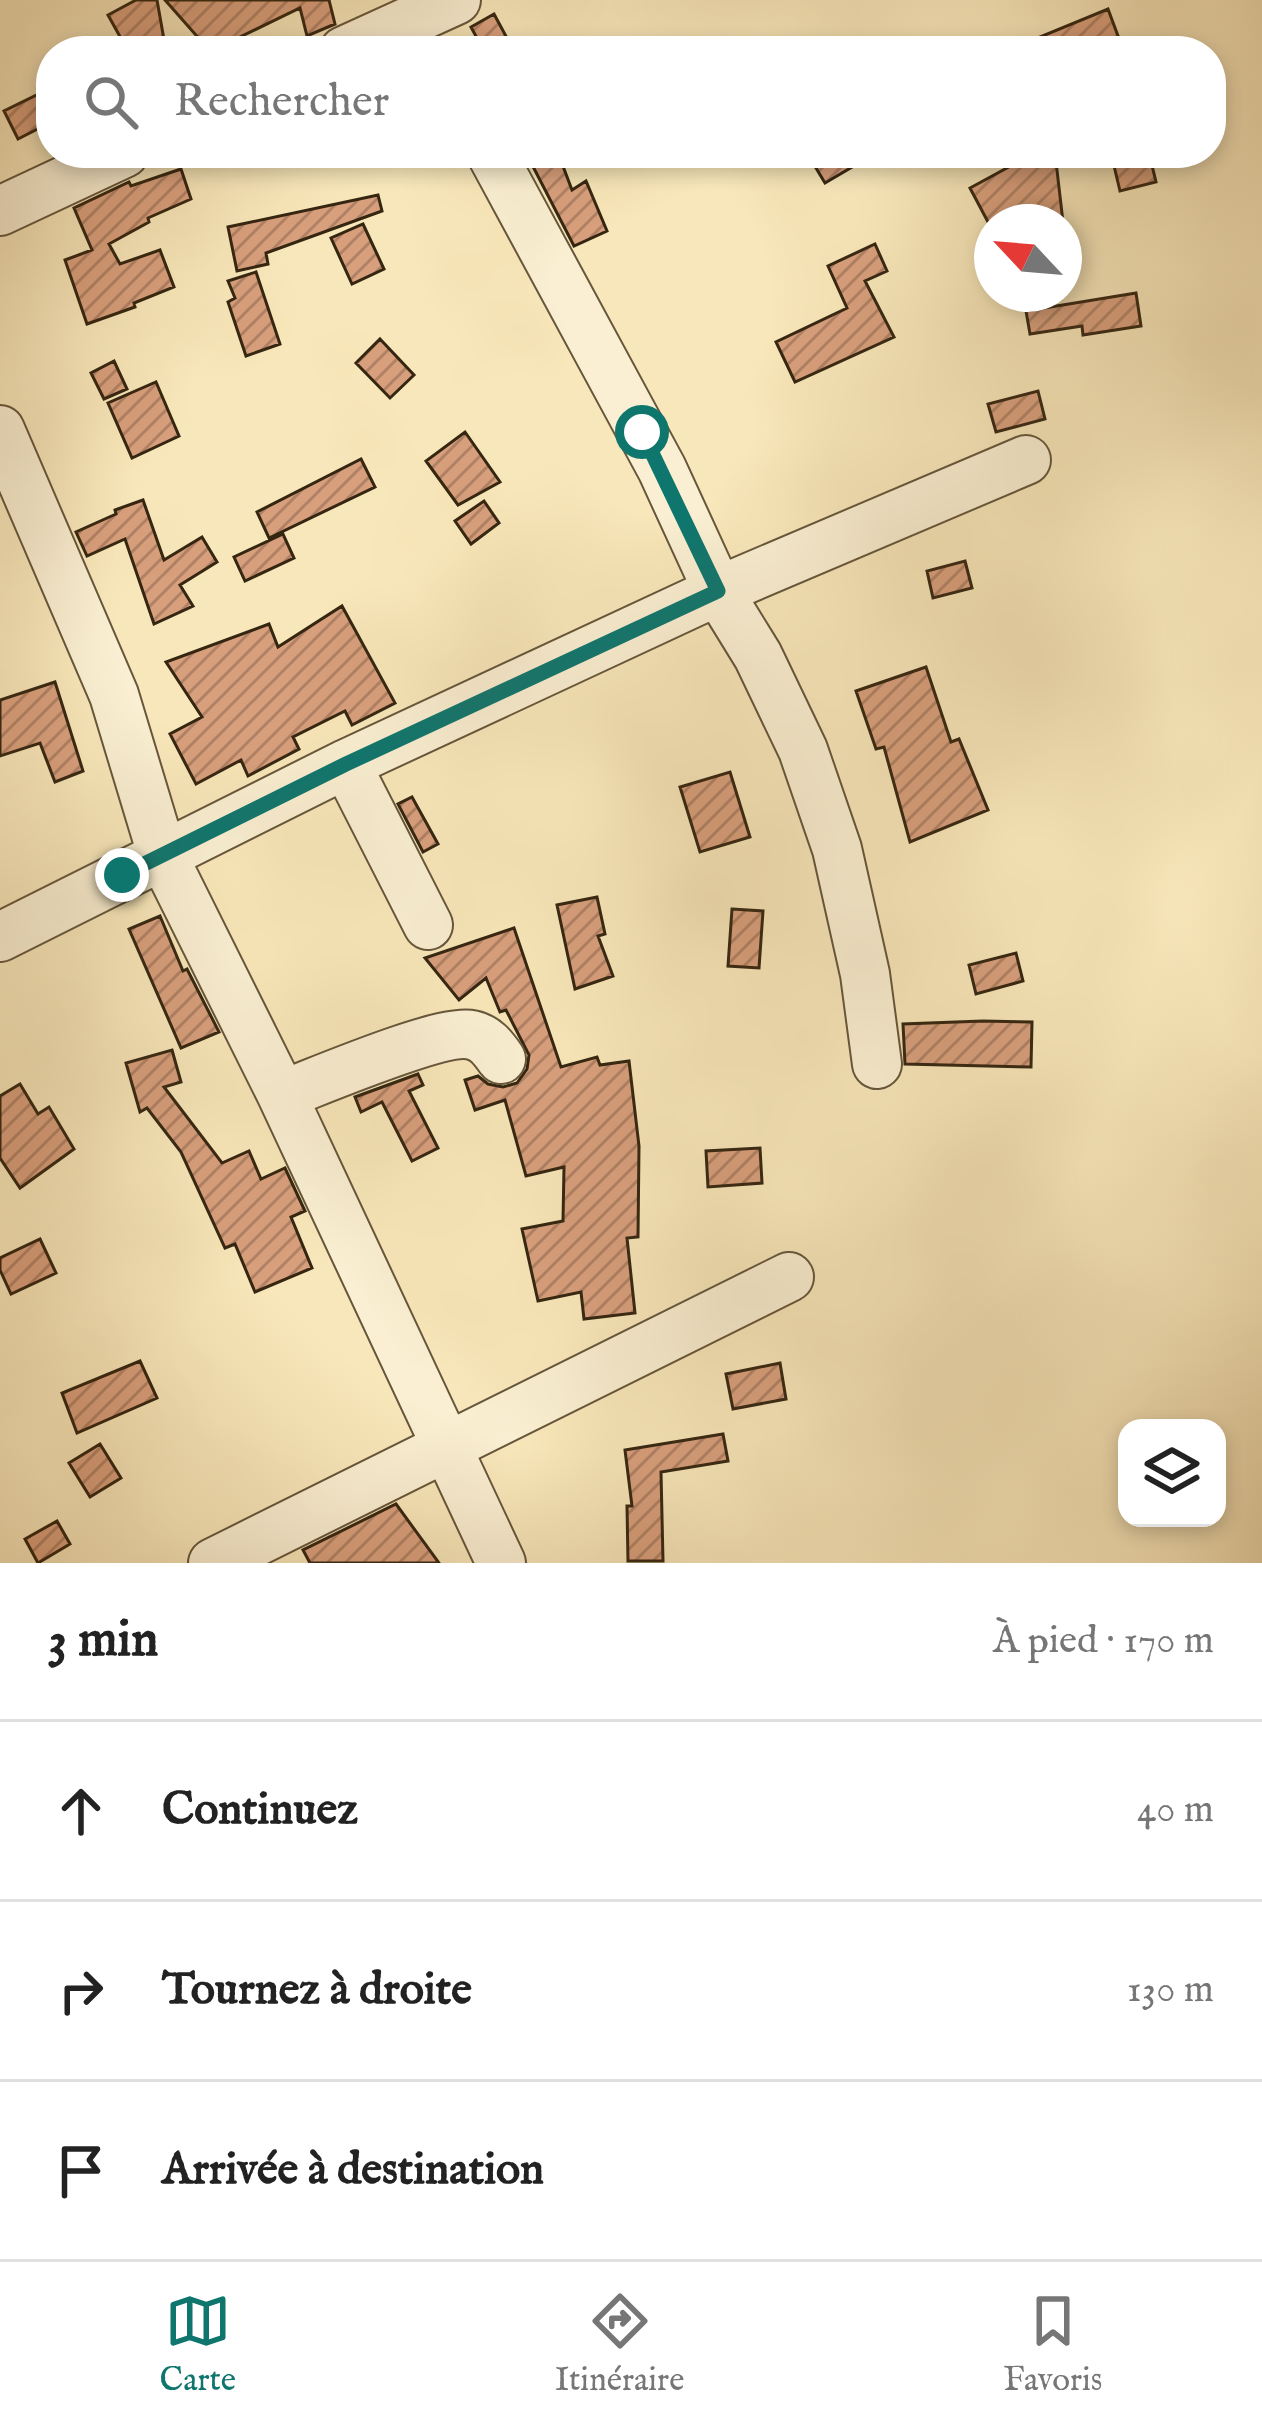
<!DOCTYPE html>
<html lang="fr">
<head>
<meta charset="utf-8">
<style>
  body { margin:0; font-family:"IM FELL English",serif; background:#f6f6f6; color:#222 }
  .controls { position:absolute; right:36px; bottom:36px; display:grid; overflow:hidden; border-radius:24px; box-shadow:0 6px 18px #0003 }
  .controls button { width:108px; height:108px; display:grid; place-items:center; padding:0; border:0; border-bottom:3px solid #e0e0e0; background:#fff; color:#222; font:60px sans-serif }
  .compass { position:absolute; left:974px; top:204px; width:108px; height:108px; border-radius:50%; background:#fff; box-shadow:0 6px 18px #0003; rotate:296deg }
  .stop { position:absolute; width:36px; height:36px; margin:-27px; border:9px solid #0f766e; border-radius:50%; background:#fff }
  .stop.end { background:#0f766e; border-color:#fff; box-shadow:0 3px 12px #0008 }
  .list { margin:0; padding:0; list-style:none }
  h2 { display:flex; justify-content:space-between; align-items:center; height:156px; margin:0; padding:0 48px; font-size:51px }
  h2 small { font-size:39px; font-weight:400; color:#767676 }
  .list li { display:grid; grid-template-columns:78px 1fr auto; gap:36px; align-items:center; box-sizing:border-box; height:180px; padding:0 48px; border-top:3px solid #e0e0e0 }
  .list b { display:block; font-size:45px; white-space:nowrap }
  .list em { font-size:39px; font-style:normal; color:#767676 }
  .icon { flex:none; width:66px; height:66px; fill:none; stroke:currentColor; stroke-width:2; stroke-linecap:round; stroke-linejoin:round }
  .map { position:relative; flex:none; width:1262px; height:1563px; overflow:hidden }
  .search { position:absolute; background:#fff; box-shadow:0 6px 18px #0003; left:36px; right:36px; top:36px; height:132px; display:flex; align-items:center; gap:30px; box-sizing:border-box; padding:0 42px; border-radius:48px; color:#767676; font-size:45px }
  .sheet { height:696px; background:#fff }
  nav { display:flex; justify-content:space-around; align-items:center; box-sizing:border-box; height:168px; border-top:3px solid #e0e0e0; background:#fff; font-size:33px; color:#767676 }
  nav a { display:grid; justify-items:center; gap:6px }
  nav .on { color:#0f766e }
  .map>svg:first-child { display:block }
</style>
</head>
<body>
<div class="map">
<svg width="1262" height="1563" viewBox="0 0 1262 1563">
  <defs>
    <pattern id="building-hatch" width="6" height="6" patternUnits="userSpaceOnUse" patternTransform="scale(3)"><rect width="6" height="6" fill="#d89f7c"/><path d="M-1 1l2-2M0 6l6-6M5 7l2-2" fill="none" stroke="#b08164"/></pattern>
  </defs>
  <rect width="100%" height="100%" fill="#f8e7ba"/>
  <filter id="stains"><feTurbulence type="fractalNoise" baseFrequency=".00167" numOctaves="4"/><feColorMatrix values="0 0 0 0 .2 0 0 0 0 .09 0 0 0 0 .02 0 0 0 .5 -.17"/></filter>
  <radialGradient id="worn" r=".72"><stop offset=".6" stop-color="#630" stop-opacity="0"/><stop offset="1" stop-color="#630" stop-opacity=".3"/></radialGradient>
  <!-- building -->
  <path fill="url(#building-hatch)" stroke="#352611" stroke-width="3" d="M 136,0 L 157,0 L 166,51 L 128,51 L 108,15 Z
    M 165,0 L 329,0 L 335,24 L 307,36 L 300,8 L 240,37 L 253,51 L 210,51 Z
    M 1108,9 L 1118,36 L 1080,51 L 1006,51 Z
    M 494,14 L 514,51 L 484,51 L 471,27 Z
    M 51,88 L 51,122 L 18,139 L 4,111 Z
    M 526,153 L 558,153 L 572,190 L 586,181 L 607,231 L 574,246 Z
    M 807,153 L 876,153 L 825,183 Z
    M 1034,153 L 1055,153 L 1063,222 L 988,222 L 970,188 L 1016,163 L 1015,159 Z
    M 1111,153 L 1149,153 L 1156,182 L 1120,191 Z
    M 181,169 L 191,199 L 148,218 L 149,222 L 109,244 L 120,264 L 160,250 L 174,287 L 134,303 L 135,307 L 87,324 L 65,260 L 92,250 L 74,208 L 129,182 L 131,186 Z
    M 378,195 L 382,211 L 266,253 L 268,264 L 237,271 L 228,227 Z
    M 363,224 L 384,269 L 352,284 L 331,238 Z
    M 875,244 L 887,271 L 865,281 L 894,337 L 795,382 L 776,342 L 847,308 L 828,266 Z
    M 256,272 L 280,344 L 246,356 L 228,302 L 235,298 L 228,281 Z
    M 1136,293 L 1141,326 L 1083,335 L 1082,326 L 1030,334 L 1026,311 Z
    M 380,339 L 414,375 L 390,398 L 356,363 Z
    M 114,361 L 127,389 L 104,399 L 91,373 Z
    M 156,382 L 179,436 L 132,458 L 108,403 Z
    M 1038,391 L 1045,419 L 996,432 L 988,404 Z
    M 465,432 L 500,482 L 458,505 L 426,461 Z
    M 361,459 L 375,487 L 269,538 L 257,512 Z
    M 143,500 L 164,560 L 202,537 L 217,562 L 180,585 L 193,606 L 154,624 L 125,539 L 87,556 L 76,532 L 116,514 L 115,510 Z
    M 484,501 L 499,523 L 471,544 L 455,521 Z
    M 283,534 L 294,558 L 245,581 L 234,557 Z
    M 965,561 L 972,588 L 933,598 L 927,571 Z
    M 342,606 L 395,703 L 352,725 L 345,711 L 293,737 L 299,749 L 248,776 L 241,760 L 196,784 L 170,734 L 202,717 L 166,662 L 269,624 L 278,647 Z
    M 926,667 L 951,742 L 959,739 L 988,810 L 910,842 L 884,747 L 876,749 L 856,691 Z
    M 55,682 L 83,771 L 55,782 L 40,743 L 0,756 L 0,700 Z
    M 730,772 L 750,837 L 700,852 L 680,787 Z
    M 412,797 L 438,844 L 423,852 L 398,804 Z
    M 597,897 L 605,934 L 598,936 L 613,976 L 575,989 L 557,905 Z
    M 732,909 L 763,911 L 759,968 L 728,966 Z
    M 160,916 L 183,971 L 187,969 L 219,1032 L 181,1048 L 129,929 Z
    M 514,928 L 561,1067 L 597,1057 L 600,1065 L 629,1061 L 639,1146 L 638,1237 L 627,1238 L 635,1313 L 584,1319 L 581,1292 L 538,1301 L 522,1229 L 563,1221 L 564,1167 L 526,1176 L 505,1100 L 475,1110 L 465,1080 L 478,1076 L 488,1084 L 503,1087 L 517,1083 L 527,1069 L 529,1055 L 506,1010 L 500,1012 L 486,978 L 459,1000 L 425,958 Z
    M 1016,953 L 1023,981 L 976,994 L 969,965 Z
    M 983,1021 L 1032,1022 L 1031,1067 L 905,1064 L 903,1024 Z
    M 172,1050 L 181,1082 L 164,1087 L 222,1163 L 249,1151 L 261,1179 L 285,1168 L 305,1211 L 291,1217 L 312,1268 L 255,1292 L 235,1244 L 225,1248 L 181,1152 L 147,1108 L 140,1112 L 126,1063 Z
    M 418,1074 L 423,1085 L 409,1091 L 438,1148 L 412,1161 L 382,1102 L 361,1112 L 355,1097 Z
    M 20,1084 L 38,1114 L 49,1107 L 74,1149 L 20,1188 L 0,1158 L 0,1096 Z
    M 760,1148 L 762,1183 L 708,1187 L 706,1151 Z
    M 40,1239 L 56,1273 L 11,1294 L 0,1270 L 0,1258 Z
    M 140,1361 L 157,1398 L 77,1433 L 62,1393 Z
    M 780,1363 L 786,1399 L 733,1409 L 726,1374 Z
    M 723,1434 L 728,1461 L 661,1472 L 663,1561 L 628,1561 L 627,1506 L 632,1506 L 625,1450 Z
    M 100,1444 L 121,1478 L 90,1497 L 69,1463 Z
    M 396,1504 L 439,1563 L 310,1563 L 303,1550 Z
    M 57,1521 L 70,1544 L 38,1563 L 25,1539 Z"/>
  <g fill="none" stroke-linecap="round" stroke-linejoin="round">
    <defs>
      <path id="minor" d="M 344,51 L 456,0
        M 491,153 L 662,469 L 718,591 L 758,656 L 803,750 L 837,849 L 865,974 L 877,1064
        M 0,211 L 124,153
        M 0,430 L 114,695 L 162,854 L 282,1095 L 501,1563
        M 346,764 L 428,925
        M 0,937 L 346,764 L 718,591 L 1026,460
        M 282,1095 C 317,1082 442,1028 472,1035 C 486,1038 493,1048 501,1059
        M 213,1563 L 789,1277"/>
    </defs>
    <!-- minor casing -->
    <use href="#minor" stroke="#66563b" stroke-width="52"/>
    <!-- minor -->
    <use href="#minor" stroke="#faefd2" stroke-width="48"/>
  </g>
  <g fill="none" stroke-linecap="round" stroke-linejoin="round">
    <!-- route -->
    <path stroke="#0f766e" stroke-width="15" d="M 122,875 L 346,764 L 718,591 L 642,432"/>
  </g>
  <rect width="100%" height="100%" filter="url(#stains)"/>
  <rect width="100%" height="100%" fill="url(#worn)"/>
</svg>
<div class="controls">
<button><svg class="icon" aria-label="layers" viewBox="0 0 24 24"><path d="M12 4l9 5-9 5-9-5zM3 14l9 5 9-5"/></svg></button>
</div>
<svg class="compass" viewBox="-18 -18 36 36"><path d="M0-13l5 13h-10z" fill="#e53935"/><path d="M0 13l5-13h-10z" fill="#767676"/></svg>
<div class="stop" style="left:642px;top:432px"></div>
<div class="stop end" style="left:122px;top:875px"></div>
<div class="search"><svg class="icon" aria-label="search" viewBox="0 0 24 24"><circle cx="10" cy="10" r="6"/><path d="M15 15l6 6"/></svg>Rechercher</div>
</div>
<section class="sheet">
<h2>3 min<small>À pied · 170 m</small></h2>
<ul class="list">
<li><svg class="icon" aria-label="ahead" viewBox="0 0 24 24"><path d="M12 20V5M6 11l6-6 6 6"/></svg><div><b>Continuez</b></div><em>40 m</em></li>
<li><svg class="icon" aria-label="right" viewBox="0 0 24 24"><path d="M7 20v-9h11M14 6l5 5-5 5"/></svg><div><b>Tournez à droite</b></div><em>130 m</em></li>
<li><svg class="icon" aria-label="arrive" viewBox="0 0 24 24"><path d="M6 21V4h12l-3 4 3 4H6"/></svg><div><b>Arrivée à destination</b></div></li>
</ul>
</section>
<nav>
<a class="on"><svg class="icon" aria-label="map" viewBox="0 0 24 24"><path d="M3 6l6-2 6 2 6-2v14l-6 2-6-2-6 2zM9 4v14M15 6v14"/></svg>Carte</a>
<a><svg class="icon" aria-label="directions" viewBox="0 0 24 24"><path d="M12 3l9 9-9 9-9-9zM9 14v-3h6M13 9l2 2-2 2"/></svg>Itinéraire</a>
<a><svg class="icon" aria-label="saved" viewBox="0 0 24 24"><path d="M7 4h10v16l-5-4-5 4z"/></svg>Favoris</a>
</nav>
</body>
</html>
